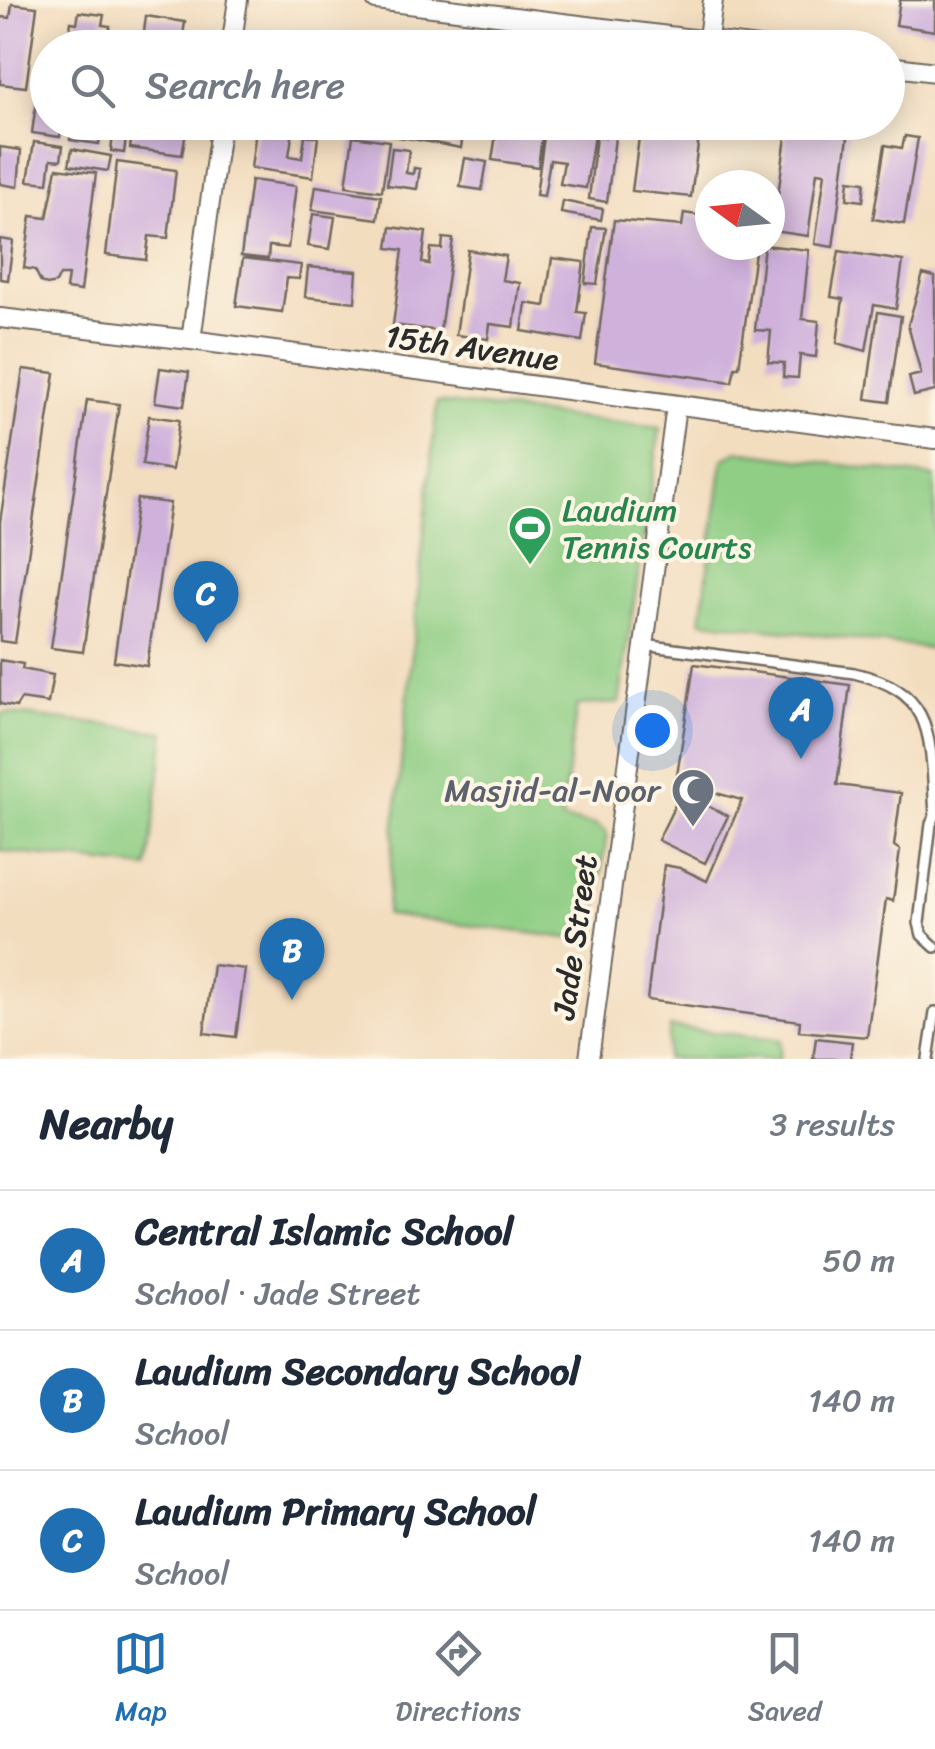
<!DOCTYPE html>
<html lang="en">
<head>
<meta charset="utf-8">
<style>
  body { margin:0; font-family:Sriracha,sans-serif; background:#f6f6f7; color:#1f2937 }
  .compass { position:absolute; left:695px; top:170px; width:90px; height:90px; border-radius:50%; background:#fff; box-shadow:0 5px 25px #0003; rotate:285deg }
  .you { position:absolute; left:652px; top:730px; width:35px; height:35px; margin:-25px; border:8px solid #fff; border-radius:50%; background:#1a73e8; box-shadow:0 0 0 15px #1a73e833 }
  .badge { display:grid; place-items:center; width:65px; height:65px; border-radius:50%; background:#1f6fb2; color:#fff; font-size:32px; font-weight:700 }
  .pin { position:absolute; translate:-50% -82px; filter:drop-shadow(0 2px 5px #0008) }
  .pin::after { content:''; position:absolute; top:52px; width:35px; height:30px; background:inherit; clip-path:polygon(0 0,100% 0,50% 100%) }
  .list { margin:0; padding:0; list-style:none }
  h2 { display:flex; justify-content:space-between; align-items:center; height:130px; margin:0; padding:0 40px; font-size:42px }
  h2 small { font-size:32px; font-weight:400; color:#747a83 }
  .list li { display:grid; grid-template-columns:65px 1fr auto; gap:30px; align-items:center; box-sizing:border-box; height:140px; padding:0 40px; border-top:2px solid #e0e1e3 }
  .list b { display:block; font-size:38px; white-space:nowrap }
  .list p { margin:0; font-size:32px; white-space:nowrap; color:#747a83 }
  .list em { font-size:32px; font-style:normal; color:#747a83 }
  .icon { flex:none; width:55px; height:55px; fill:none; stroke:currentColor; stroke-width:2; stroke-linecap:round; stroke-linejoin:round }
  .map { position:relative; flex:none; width:935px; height:1059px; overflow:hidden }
  .search { position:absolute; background:#fff; box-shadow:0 5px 25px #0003; left:30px; right:30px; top:30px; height:110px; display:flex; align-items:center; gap:25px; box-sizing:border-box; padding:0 35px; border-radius:55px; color:#747a83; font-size:38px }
  .sheet { height:550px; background:#fff }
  nav { display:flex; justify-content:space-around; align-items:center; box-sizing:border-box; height:140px; border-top:2px solid #e0e1e3; background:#fff; font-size:28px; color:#747a83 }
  nav a { display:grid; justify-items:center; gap:5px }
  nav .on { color:#1f6fb2 }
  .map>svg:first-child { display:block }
</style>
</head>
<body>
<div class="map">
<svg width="935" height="1059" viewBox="0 0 935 1059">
  <rect width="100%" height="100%" fill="#fcf5e5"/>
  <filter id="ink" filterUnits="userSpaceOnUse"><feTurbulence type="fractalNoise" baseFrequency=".01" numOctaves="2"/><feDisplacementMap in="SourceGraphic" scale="20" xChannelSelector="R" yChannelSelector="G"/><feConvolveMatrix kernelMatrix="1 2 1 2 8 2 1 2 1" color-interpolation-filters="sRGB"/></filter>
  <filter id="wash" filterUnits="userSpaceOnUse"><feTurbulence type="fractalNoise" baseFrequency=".0048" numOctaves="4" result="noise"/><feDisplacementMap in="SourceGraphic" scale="40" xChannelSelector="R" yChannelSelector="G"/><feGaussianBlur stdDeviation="2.25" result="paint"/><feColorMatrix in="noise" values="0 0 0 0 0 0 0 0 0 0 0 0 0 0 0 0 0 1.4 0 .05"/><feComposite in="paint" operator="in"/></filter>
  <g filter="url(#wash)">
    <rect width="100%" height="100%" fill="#f3ddbf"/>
    <!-- green -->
    <path fill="#90ce85" stroke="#5e7c58" stroke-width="2.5" d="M 437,402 L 660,428 L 619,703 L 577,705 L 561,820 L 596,825 L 607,833 L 592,941 L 386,915 Z
      M 737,451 L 935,477 L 935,649 L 701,621 L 723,460 Z
      M 5,713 L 165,732 L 148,868 L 0,851 L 0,716 Z
      M 670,1027 L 781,1040 L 779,1059 L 666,1059 Z"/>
    <g id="blocks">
      <!-- building -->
      <path fill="#cfb1dc" d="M 900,0 L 935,0 L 935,31 L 896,25 Z
        M 12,4 L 37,7 L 26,87 L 0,84 L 0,17 L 10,18 Z
        M 79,12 L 104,15 L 102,25 L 110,26 L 108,48 L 67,48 L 71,22 L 77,23 Z
        M 146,16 L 185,22 L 181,48 L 142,48 Z
        M 40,74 L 48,75 L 48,122 L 62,122 L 60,137 L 32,133 Z
        M 134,122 L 187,125 L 182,155 L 130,148 Z
        M 257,122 L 315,122 L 313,132 L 293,129 L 289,156 L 302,158 L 305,135 L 318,137 L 313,177 L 251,168 Z
        M 394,122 L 407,122 L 405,138 L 393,136 Z
        M 409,122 L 465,122 L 461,148 L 407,138 Z
        M 498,122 L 544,122 L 538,167 L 492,160 Z
        M 546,122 L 596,122 L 586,188 L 560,184 L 564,162 L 550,160 L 544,196 L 536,195 Z
        M 607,122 L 617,122 L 607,202 L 589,199 L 596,136 L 605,138 Z
        M 641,122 L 701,122 L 691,197 L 632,191 Z
        M 788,122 L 850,122 L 833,247 L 815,244 L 825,173 L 817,172 L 808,236 L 773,231 Z
        M 71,126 L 101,129 L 99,144 L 70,140 Z
        M 114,128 L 127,130 L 124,153 L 111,151 Z
        M 353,136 L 389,141 L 382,191 L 346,186 Z
        M 905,136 L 918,138 L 904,224 L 873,219 L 885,145 L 902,148 Z
        M 34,142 L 63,146 L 61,160 L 51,159 L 48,183 L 28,181 Z
        M 0,147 L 21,150 L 18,187 L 0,184 Z
        M 392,148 L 409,150 L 406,173 L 413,174 L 414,168 L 420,169 L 417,189 L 387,185 Z
        M 72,149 L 111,156 L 108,171 L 69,165 Z
        M 465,158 L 487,162 L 482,190 L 460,187 Z
        M 117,162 L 176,170 L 168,238 L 149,236 L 146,260 L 106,255 Z
        M 57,168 L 96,173 L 81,291 L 66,289 L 68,275 L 60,275 L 56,283 L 47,285 L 41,282 L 35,270 L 24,268 L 31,216 L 47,218 Z
        M 251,180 L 296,186 L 288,248 L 269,246 L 268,259 L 241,256 Z
        M 849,180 L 865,182 L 863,201 L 847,199 Z
        M 316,186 L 381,196 L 378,219 L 312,210 Z
        M 563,201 L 603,209 L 601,220 L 561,213 Z
        M 684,213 L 710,217 L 710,245 L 756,245 L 739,367 L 735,367 L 732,382 L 595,363 L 614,220 L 682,226 Z
        M 313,214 L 335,217 L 330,249 L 308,246 Z
        M 391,227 L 426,232 L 422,263 L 429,264 L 431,248 L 442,249 L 443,238 L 453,239 L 440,331 L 393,325 L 403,250 L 388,248 Z
        M 592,227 L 606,228 L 597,284 L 585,283 Z
        M 0,239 L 13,241 L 8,280 L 0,279 Z
        M 764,245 L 809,250 L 802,319 L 819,321 L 816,357 L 800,355 L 798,378 L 783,377 L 784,363 L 768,362 L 771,331 L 755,330 Z
        M 468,250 L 506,256 L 502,280 L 520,283 L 514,327 L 490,324 L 488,339 L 456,335 Z
        M 839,251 L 903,261 L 896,309 L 874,305 L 866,351 L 837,343 L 843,299 L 831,297 Z
        M 243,258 L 301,265 L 299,279 L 287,278 L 282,312 L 236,306 Z
        M 552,258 L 584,262 L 577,312 L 586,313 L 582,341 L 522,331 L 526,303 L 545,306 Z
        M 308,267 L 357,271 L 355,302 L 305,297 Z
        M 923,274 L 935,277 L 935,391 L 914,396 L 909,377 L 921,374 L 908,325 Z
        M 878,312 L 901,316 L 889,402 L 866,399 Z
        M 160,368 L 189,372 L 184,406 L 155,402 Z
        M 23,369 L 55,373 L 15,643 L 0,641 L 0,522 Z
        M 87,400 L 119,404 L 83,652 L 51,648 Z
        M 149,416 L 179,420 L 172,470 L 142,465 Z
        M 137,499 L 170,503 L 147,666 L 114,661 Z
        M 0,660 L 23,664 L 22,669 L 53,675 L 48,703 L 21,699 L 16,707 L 0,704 Z
        M 694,664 L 850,685 L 837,785 L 901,793 L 894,846 L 900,850 L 893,901 L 886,899 L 867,1037 L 799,1031 L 800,1021 L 647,1000 L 664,865 L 680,868 L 707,881 L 742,800 L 676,782 Z
        M 681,793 L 728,816 L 705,863 L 658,840 Z
        M 213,965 L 245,969 L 236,1037 L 204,1033 Z
        M 816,1038 L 852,1042 L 850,1059 L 813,1059 Z"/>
    </g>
  </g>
  <g filter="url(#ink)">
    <use href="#blocks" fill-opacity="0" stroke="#71695f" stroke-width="2.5"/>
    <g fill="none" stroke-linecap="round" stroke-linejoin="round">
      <defs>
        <path id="service" d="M 644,645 L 854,673 C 935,692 930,733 935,816
          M 935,816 L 931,824 L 919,923 L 922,935 L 935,947
          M 928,1059 L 935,1012"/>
        <path id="minor" d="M 376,0 L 766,48
          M 708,38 L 713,0
          M 231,48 L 238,0
          M 888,66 L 935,72
          M 0,318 L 191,340 L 935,439
          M 191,340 L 221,122
          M 589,1059 L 676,406"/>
      </defs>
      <!-- service casing -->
      <use href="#service" stroke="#71695f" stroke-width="14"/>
      <!-- minor casing -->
      <use href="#minor" stroke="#71695f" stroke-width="22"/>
      <!-- service -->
      <use href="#service" stroke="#fff" stroke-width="9"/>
      <!-- minor -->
      <use href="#minor" stroke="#fff" stroke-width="18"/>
    </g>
  </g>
  <!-- icons -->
  <defs>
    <symbol id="stadium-pin" viewBox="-11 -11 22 30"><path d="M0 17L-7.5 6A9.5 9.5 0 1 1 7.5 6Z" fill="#2e9e5b" stroke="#fcf5e5"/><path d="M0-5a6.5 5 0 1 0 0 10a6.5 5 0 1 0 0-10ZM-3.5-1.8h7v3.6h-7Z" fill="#fff"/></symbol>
    <symbol id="mosque-pin" viewBox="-11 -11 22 30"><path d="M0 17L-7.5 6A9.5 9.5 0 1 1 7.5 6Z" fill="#6b7280" stroke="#fcf5e5"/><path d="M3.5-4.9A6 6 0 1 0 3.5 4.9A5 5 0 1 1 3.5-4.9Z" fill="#fff"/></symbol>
  </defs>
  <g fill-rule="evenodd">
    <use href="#stadium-pin" x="505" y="503" width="50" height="68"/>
    <use href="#mosque-pin" x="668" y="765" width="50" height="68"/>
  </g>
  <g text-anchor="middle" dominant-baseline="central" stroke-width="8" stroke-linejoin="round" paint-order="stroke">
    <!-- street labels -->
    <g font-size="32" fill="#2b2b2b" stroke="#fcf5e5">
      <text transform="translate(472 348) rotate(8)">15th Avenue</text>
      <text transform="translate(575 937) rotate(-82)">Jade Street</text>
    </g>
    <!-- leisure labels -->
    <g font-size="32" fill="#27864d" stroke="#fcf5e5" text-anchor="start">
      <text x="562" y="510">Laudium<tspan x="562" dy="37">Tennis Courts</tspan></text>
    </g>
    <!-- worship labels -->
    <g font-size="32" fill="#5b616d" stroke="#fcf5e5" text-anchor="end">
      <text x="660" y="790">Masjid-al-Noor</text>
    </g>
  </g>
</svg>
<svg class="compass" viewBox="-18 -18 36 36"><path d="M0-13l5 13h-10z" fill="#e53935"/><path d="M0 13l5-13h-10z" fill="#747a83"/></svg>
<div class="you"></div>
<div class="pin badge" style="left:801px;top:759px">A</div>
<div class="pin badge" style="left:292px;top:1000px">B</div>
<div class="pin badge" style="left:206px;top:643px">C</div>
<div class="search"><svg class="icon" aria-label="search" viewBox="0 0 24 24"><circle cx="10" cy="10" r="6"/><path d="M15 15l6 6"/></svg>Search here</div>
</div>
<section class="sheet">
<h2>Nearby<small>3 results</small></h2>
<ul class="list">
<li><span class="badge">A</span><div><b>Central Islamic School</b><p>School · Jade Street</p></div><em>50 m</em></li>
<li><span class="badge">B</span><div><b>Laudium Secondary School</b><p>School</p></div><em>140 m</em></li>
<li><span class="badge">C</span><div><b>Laudium Primary School</b><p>School</p></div><em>140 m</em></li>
</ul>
</section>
<nav>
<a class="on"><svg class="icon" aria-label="map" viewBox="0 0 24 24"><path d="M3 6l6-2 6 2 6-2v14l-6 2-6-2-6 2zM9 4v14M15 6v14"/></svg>Map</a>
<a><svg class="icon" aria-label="directions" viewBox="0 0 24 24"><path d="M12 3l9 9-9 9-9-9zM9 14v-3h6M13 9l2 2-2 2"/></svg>Directions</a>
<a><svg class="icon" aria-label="saved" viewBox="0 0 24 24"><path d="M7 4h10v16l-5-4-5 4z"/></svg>Saved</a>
</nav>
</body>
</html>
